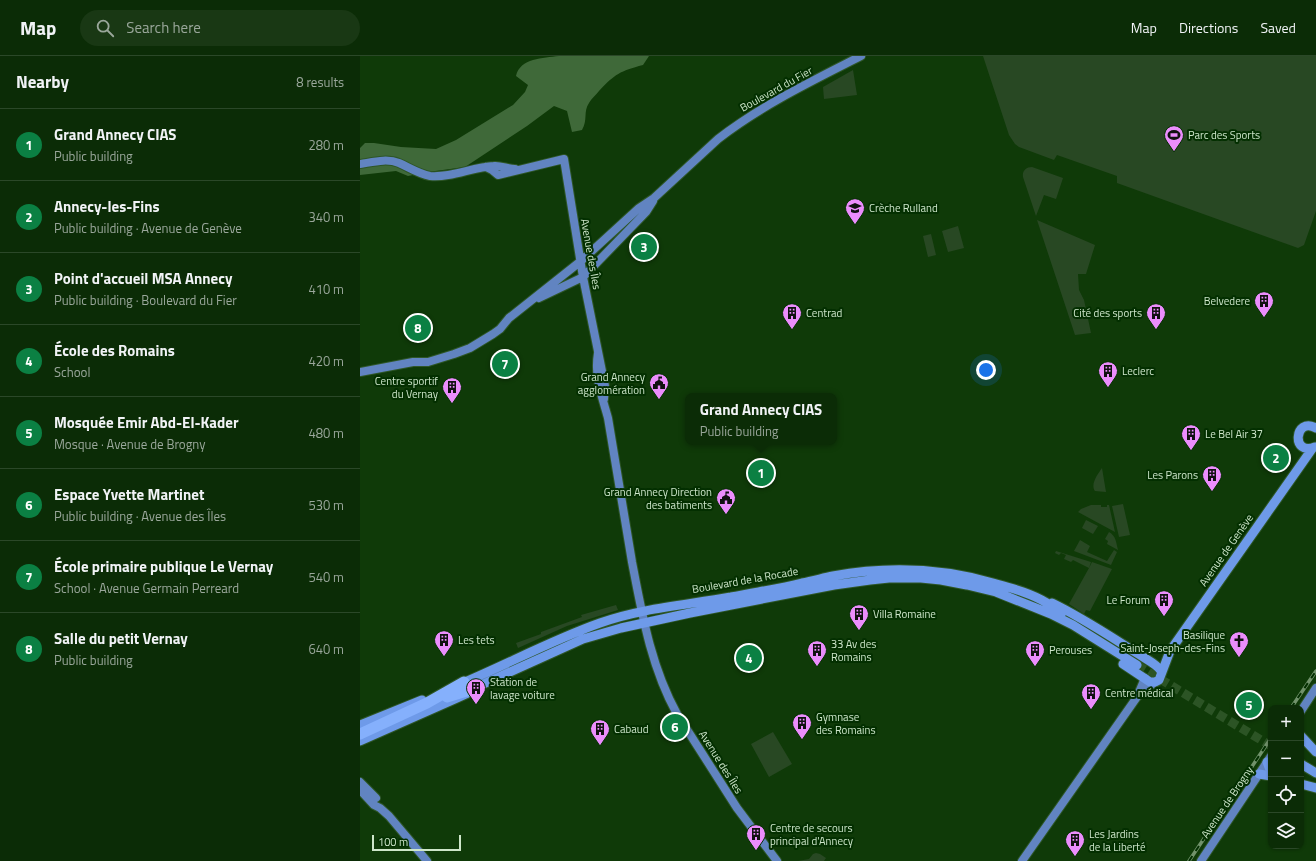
<!DOCTYPE html>
<html lang="en">
<head>
<meta charset="utf-8">
<style>
  body { margin:0; font-family:"Titillium Web",sans-serif; background:#193814; color:#f1f3f6 }
  .controls { position:absolute; right:12px; bottom:12px; display:grid; overflow:hidden; border-radius:8px; box-shadow:0 1px 3px #0004 }
  .controls button { width:36px; height:36px; display:grid; place-items:center; padding:0; border:0; border-bottom:1px solid #2b4828; background:#0b2c06; color:#f1f3f6; font:20px sans-serif }
  .scale { position:absolute; left:12px; bottom:10px; width:89px; box-sizing:border-box; padding-left:4px; border:2px solid #cee6ca; border-top:0; font-size:11px; line-height:14px; white-space:nowrap; color:#cee6ca; -webkit-text-stroke:3px #032f00; paint-order:stroke }
  .you { position:absolute; left:626px; top:314px; width:14px; height:14px; margin:-10px; border:3px solid #fff; border-radius:50%; background:#1a73e8; box-shadow:0 0 0 6px #1a73e833 }
  .badge { display:grid; place-items:center; width:26px; height:26px; border-radius:50%; background:#0b8043; color:#fff; font-size:13px; font-weight:700 }
  .pin { position:absolute; translate:-50% -50%; border:2px solid #fff; box-shadow:0 1px 4px #0006 }
  .popup { position:absolute; left:325px; top:337px; width:152px; height:52px; box-sizing:border-box; display:grid; place-content:center; border-radius:8px; background:#0b2c06; filter:drop-shadow(0 1px 3px #0005); font-size:13px; white-space:nowrap; color:#9aa79b }
  .popup b { font-size:15px; color:#f1f3f6 }
  .popup::after { content:''; position:absolute; left:50%; top:100%; margin-left:-8px; border:8px solid transparent; border-top-color:#0b2c06 }
  .list { margin:0; padding:0; list-style:none }
  h2 { display:flex; justify-content:space-between; align-items:center; height:52px; margin:0; padding:0 16px; font-size:17px }
  h2 small { font-size:13px; font-weight:400; color:#9aa79b }
  .list li { display:grid; grid-template-columns:26px 1fr auto; gap:12px; align-items:center; box-sizing:border-box; height:72px; padding:0 16px; border-top:1px solid #2b4828 }
  .list b { display:block; font-size:15px; white-space:nowrap }
  .list p { margin:0; font-size:13px; white-space:nowrap; color:#9aa79b }
  .list em { font-size:13px; font-style:normal; color:#9aa79b }
  .icon { flex:none; width:22px; height:22px; fill:none; stroke:currentColor; stroke-width:2; stroke-linecap:round; stroke-linejoin:round }
  .map { position:relative; flex:none; width:956px; height:805px; overflow:hidden }
  header { display:flex; align-items:center; gap:24px; box-sizing:border-box; height:56px; padding:0 20px; background:#0b2c06; border-bottom:1px solid #2b4828 }
  header strong { font-size:19px }
  nav { display:flex; gap:22px; margin-inline-start:auto; font-size:14px }
  .search { width:280px; height:36px; background:#193814; display:flex; align-items:center; gap:10px; box-sizing:border-box; padding:0 14px; border-radius:22px; color:#9aa79b; font-size:15px }
  main { display:flex }
  aside { flex:1; background:#0b2c06 }
  .map>svg:first-child { display:block }
</style>
</head>
<body>
<header>
<strong>Map</strong>
<div class="search"><svg class="icon" aria-label="search" viewBox="0 0 24 24"><circle cx="10" cy="10" r="6"/><path d="M15 15l6 6"/></svg>Search here</div>
<nav><a>Map</a><a>Directions</a><a>Saved</a></nav>
</header>
<main>
<aside>
<h2>Nearby<small>8 results</small></h2>
<ul class="list">
<li><span class="badge">1</span><div><b>Grand Annecy CIAS</b><p>Public building</p></div><em>280 m</em></li>
<li><span class="badge">2</span><div><b>Annecy-les-Fins</b><p>Public building · Avenue de Genève</p></div><em>340 m</em></li>
<li><span class="badge">3</span><div><b>Point d'accueil MSA Annecy</b><p>Public building · Boulevard du Fier</p></div><em>410 m</em></li>
<li><span class="badge">4</span><div><b>École des Romains</b><p>School</p></div><em>420 m</em></li>
<li><span class="badge">5</span><div><b>Mosquée Emir Abd-El-Kader</b><p>Mosque · Avenue de Brogny</p></div><em>480 m</em></li>
<li><span class="badge">6</span><div><b>Espace Yvette Martinet</b><p>Public building · Avenue des Îles</p></div><em>530 m</em></li>
<li><span class="badge">7</span><div><b>École primaire publique Le Vernay</b><p>School · Avenue Germain Perreard</p></div><em>540 m</em></li>
<li><span class="badge">8</span><div><b>Salle du petit Vernay</b><p>Public building</p></div><em>640 m</em></li>
</ul>
</aside>
<div class="map">
<svg width="956" height="805" viewBox="0 0 956 805">
  <rect width="100%" height="100%" fill="#0f3a08"/>
  <!-- green -->
  <path fill="#284823" d="M 623,0 L 956,0 L 956,155 L 944,189 L 938,192 L 757,127 L 757,120 L 697,99 L 694,104 L 659,91 L 655,88 L 649,79 Z
    M 493,14 L 497,39 L 464,43 L 463,31 Z
    M 672,111 L 703,122 L 696,143 L 684,139 L 676,160 L 663,121 C 662,115 666,111 672,111 Z
    M 677,164 L 735,189 L 726,218 L 718,218 L 719,234 L 724,244 L 731,277 L 715,279 Z
    M 598,170 L 604,192 L 588,196 L 582,175 Z
    M 571,178 L 576,199 L 568,201 L 563,180 Z
    M 742,412 L 746,436 L 735,435 C 730,428 738,418 742,412 Z
    M 763,448 L 770,479 L 759,481 L 752,450 Z
    M 731,449 L 741,449 L 741,451 L 747,451 L 747,449 L 749,449 L 755,476 L 718,456 L 721,453 Z
    M 726,464 L 738,470 L 733,478 L 722,472 Z
    M 749,476 C 756,480 756,486 758,494 L 747,488 L 748,485 L 745,483 Z
    M 720,484 L 730,490 L 727,496 L 747,505 L 754,494 L 757,496 L 751,509 L 714,495 Z
    M 696,495 L 731,506 L 729,512 L 732,506 L 752,513 L 730,555 L 726,554 L 724,558 L 709,548 L 729,512 L 713,504 L 711,506 L 704,503 L 706,499 L 701,497 L 699,499 L 695,497 Z
    M 256,549 L 258,554 L 207,570 L 158,592 L 156,587 L 181,578 L 181,576 L 222,561 L 221,559 Z
    M 413,676 L 432,708 L 409,721 L 391,688 Z
    M 456,797 L 460,798 L 466,802 L 464,805 L 438,805 L 449,803 L 453,798 Z"/>
  <!-- forest -->
  <path fill="#3f6939" d="M 199,0 L 289,0 L 283,9 C 260,15 255,18 239,35 C 236,39 231,43 229,47 C 223,56 228,64 222,74 L 212,76 L 207,55 L 194,50 L 167,70 L 105,111 L 68,116 L 48,120 L 36,115 L 0,119 L 0,92 L 5,87 L 14,87 L 41,91 L 76,93 L 96,84 L 153,49 L 165,36 L 168,29 L 156,20 C 160,2 183,2 199,0 Z"/>
  <g fill="none" stroke-linecap="round" stroke-linejoin="round">
    <!-- primary-tunnel -->
    <path stroke="#2c5425" stroke-width="9" stroke-dasharray="9 4.5" stroke-linecap="butt" d="M 777,609 L 911,690"/>
    <defs>
      <path id="secondary" d="M 0,108 C 13,106 27,102 39,107 C 50,112 59,118 70,120 C 92,122 112,111 134,110 C 140,109 148,113 155,113
        M 126,111 L 132,114 L 138,119 L 204,103 L 223,221 L 245,330 L 244,343
        M 179,242 L 223,221 L 286,156 L 293,145
        M 238,297 C 234,321 242,340 248,362 C 256,410 264,458 272,506 C 282,558 291,611 317,658 L 377,752 L 417,805
        M 0,316 L 53,306 L 68,306 L 94,298 L 110,292 L 133,278 L 140,273 L 149,262 L 221,205 L 279,152 L 294,142 L 358,83 C 402,49 452,25 501,0
        M 778,640 L 795,626
        M 941,655 L 956,632
        M 0,726 L 16,742
        M 0,734 L 14,749 L 20,752 L 29,760 L 67,805
        M 662,805 L 777,641 L 785,622
        M 841,805 L 911,700"/>
      <path id="primary" d="M 955,391 C 931,401 934,360 956,372
        M 692,547 C 723,562 751,581 780,599 C 786,603 798,609 801,615
        M 763,608 L 790,626 L 795,626 L 799,624 L 810,595 L 952,393
        M 98,629 C 146,609 192,584 240,567 C 282,552 327,549 371,541 C 395,536 419,533 442,527 C 453,525 463,522 473,520 C 527,510 581,512 633,527 C 651,532 671,537 687,547 C 692,550 697,555 701,559
        M 0,669 L 62,644
        M 941,680 L 956,696
        M 0,685 L 95,643 L 106,638 L 110,634 L 223,583 L 261,572 L 330,557 L 474,529 L 510,524 L 529,522 L 561,522 L 581,524 L 607,529 L 636,536 L 691,558 L 713,569 L 777,609
        M 907,706 L 911,716
        M 941,708 L 956,717
        M 899,718 L 911,720
        M 941,728 L 956,732"/>
      <path id="highway" d="M 87,641 L 110,634
        M 0,678 L 67,647 L 104,626"/>
    </defs>
    <!-- secondary casing -->
    <use href="#secondary" stroke="#2e5627" stroke-width="10"/>
    <!-- primary casing -->
    <use href="#primary" stroke="#2e5627" stroke-width="11"/>
    <!-- highway casing -->
    <use href="#highway" stroke="#2e5627" stroke-width="13"/>
    <!-- secondary -->
    <use href="#secondary" stroke="#6184c1" stroke-width="8"/>
    <!-- primary -->
    <use href="#primary" stroke="#6e9ae9" stroke-width="9"/>
    <!-- highway -->
    <use href="#highway" stroke="#85b0fc" stroke-width="11"/>
    <defs>
      <path id="rail" d="M 931,652 L 956,615
        M 829,805 L 911,682"/>
    </defs>
    <!-- rail casing -->
    <use href="#rail" stroke="#71926b" stroke-width="3.5"/>
    <!-- rail -->
    <use href="#rail" stroke="#032f00" stroke-width="2" stroke-dasharray="6" stroke-linecap="butt"/>
  </g>
  <!-- icons -->
  <defs>
    <symbol id="stadium-pin" viewBox="-11 -11 22 30"><path d="M0 17L-7.5 6A9.5 9.5 0 1 1 7.5 6Z" fill="#eb8dfc" stroke="#032f00"/><path d="M0-5a6.5 5 0 1 0 0 10a6.5 5 0 1 0 0-10ZM-3.5-1.8h7v3.6h-7Z" fill="#111"/></symbol>
    <symbol id="school-pin" viewBox="-11 -11 22 30"><path d="M0 17L-7.5 6A9.5 9.5 0 1 1 7.5 6Z" fill="#eb8dfc" stroke="#032f00"/><path d="M0-5L7-2L0 1L-7-2ZM-4 1L0 2.5L4 1V4Q0 6-4 4Z" fill="#111"/></symbol>
    <symbol id="building-pin" viewBox="-11 -11 22 30"><path d="M0 17L-7.5 6A9.5 9.5 0 1 1 7.5 6Z" fill="#eb8dfc" stroke="#032f00"/><path d="M-4-6H4V6H1V3H-1V6H-4ZM-2.5-4.3h1.7v1.8h-1.7ZM.8-4.3h1.7v1.8H.8ZM-2.5-1h1.7V.8h-1.7ZM.8-1h1.7V.8H.8Z" fill="#111"/></symbol>
    <symbol id="civic-pin" viewBox="-11 -11 22 30"><path d="M0 17L-7.5 6A9.5 9.5 0 1 1 7.5 6Z" fill="#eb8dfc" stroke="#032f00"/><path d="M-.6-6.5H3V-4.5H.6V-3L4-1V1h2V6H-6V1h2V-1L-.6-3ZM-1.2 2.5V6h2.4V2.5Z" fill="#111"/></symbol>
    <symbol id="church-pin" viewBox="-11 -11 22 30"><path d="M0 17L-7.5 6A9.5 9.5 0 1 1 7.5 6Z" fill="#eb8dfc" stroke="#032f00"/><path d="M-1.2-6h2.4v3.5h3.3v2.4h-3.3V6h-2.4V-.1h-3.3v-2.4h3.3Z" fill="#111"/></symbol>
  </defs>
  <g fill-rule="evenodd">
    <use href="#stadium-pin" x="803" y="68" width="22" height="30"/>
    <use href="#school-pin" x="484" y="141" width="22" height="30"/>
    <use href="#building-pin" x="893" y="234" width="22" height="30"/>
    <use href="#building-pin" x="421" y="246" width="22" height="30"/>
    <use href="#building-pin" x="785" y="246" width="22" height="30"/>
    <use href="#building-pin" x="737" y="304" width="22" height="30"/>
    <use href="#civic-pin" x="288" y="316" width="22" height="30"/>
    <use href="#building-pin" x="81" y="320" width="22" height="30"/>
    <use href="#building-pin" x="820" y="367" width="22" height="30"/>
    <use href="#building-pin" x="841" y="408" width="22" height="30"/>
    <use href="#civic-pin" x="355" y="431" width="22" height="30"/>
    <use href="#building-pin" x="793" y="533" width="22" height="30"/>
    <use href="#building-pin" x="488" y="547" width="22" height="30"/>
    <use href="#building-pin" x="73" y="573" width="22" height="30"/>
    <use href="#church-pin" x="868" y="574" width="22" height="30"/>
    <use href="#building-pin" x="446" y="583" width="22" height="30"/>
    <use href="#building-pin" x="664" y="583" width="22" height="30"/>
    <use href="#building-pin" x="105" y="621" width="22" height="30"/>
    <use href="#building-pin" x="720" y="626" width="22" height="30"/>
    <use href="#building-pin" x="431" y="656" width="22" height="30"/>
    <use href="#building-pin" x="229" y="662" width="22" height="30"/>
    <use href="#building-pin" x="385" y="767" width="22" height="30"/>
    <use href="#building-pin" x="704" y="773" width="22" height="30"/>
  </g>
  <g text-anchor="middle" dominant-baseline="central" stroke-width="4" stroke-linejoin="round" paint-order="stroke">
    <!-- street labels -->
    <g font-size="11" fill="#cee6ca" stroke="#032f00">
      <text transform="translate(416 33) rotate(-29)">Boulevard du Fier</text>
      <text transform="translate(231 198) rotate(80)">Avenue des Îles</text>
      <text transform="translate(866 494) rotate(-55)">Avenue de Genève</text>
      <text transform="translate(385 524) rotate(-10)">Boulevard de la Rocade</text>
      <text transform="translate(361 706) rotate(58)">Avenue des Îles</text>
      <text transform="translate(867 746) rotate(-56)">Avenue de Brogny</text>
    </g>
    <!-- poi labels -->
    <g font-size="11" fill="#cee6ca" stroke="#032f00" text-anchor="start">
      <text x="828" y="79">Parc des Sports</text>
      <text x="509" y="152">Crèche Rulland</text>
      <text x="890" y="245" text-anchor="end">Belvedere</text>
      <text x="446" y="257">Centrad</text>
      <text x="782" y="257" text-anchor="end">Cité des sports</text>
      <text x="762" y="315">Leclerc</text>
      <text x="285" y="321" text-anchor="end">Grand Annecy<tspan x="285" dy="13">agglomération</tspan></text>
      <text x="78" y="325" text-anchor="end">Centre sportif<tspan x="78" dy="13">du Vernay</tspan></text>
      <text x="845" y="378">Le Bel Air 37</text>
      <text x="838" y="419" text-anchor="end">Les Parons</text>
      <text x="352" y="436" text-anchor="end">Grand Annecy Direction<tspan x="352" dy="13">des batiments</tspan></text>
      <text x="790" y="544" text-anchor="end">Le Forum</text>
      <text x="513" y="558">Villa Romaine</text>
      <text x="865" y="579" text-anchor="end">Basilique<tspan x="865" dy="13">Saint-Joseph-des-Fins</tspan></text>
      <text x="98" y="584">Les tets</text>
      <text x="471" y="588">33 Av des<tspan x="471" dy="13">Romains</tspan></text>
      <text x="689" y="594">Perouses</text>
      <text x="130" y="626">Station de<tspan x="130" dy="13">lavage voiture</tspan></text>
      <text x="745" y="637">Centre médical</text>
      <text x="456" y="661">Gymnase<tspan x="456" dy="13">des Romains</tspan></text>
      <text x="254" y="673">Cabaud</text>
      <text x="410" y="772">Centre de secours<tspan x="410" dy="13">principal d'Annecy</tspan></text>
      <text x="729" y="778">Les Jardins<tspan x="729" dy="13">de la Liberté</tspan></text>
    </g>
  </g>
</svg>
<div class="controls">
<button>+</button>
<button>−</button>
<button><svg class="icon" aria-label="locate" viewBox="0 0 24 24"><circle cx="12" cy="12" r="6"/><path d="M12 2v4M12 18v4M2 12h4M18 12h4"/></svg></button>
<button><svg class="icon" aria-label="layers" viewBox="0 0 24 24"><path d="M12 4l9 5-9 5-9-5zM3 14l9 5 9-5"/></svg></button>
</div>
<div class="scale">100 m</div>
<div class="you"></div>
<div class="pin badge" style="left:401px;top:417px">1</div>
<div class="popup"><b>Grand Annecy CIAS</b>Public building</div>
<div class="pin badge" style="left:916px;top:402px">2</div>
<div class="pin badge" style="left:284px;top:191px">3</div>
<div class="pin badge" style="left:389px;top:602px">4</div>
<div class="pin badge" style="left:889px;top:649px">5</div>
<div class="pin badge" style="left:315px;top:671px">6</div>
<div class="pin badge" style="left:145px;top:308px">7</div>
<div class="pin badge" style="left:58px;top:272px">8</div>
</div>
</main>
</body>
</html>
